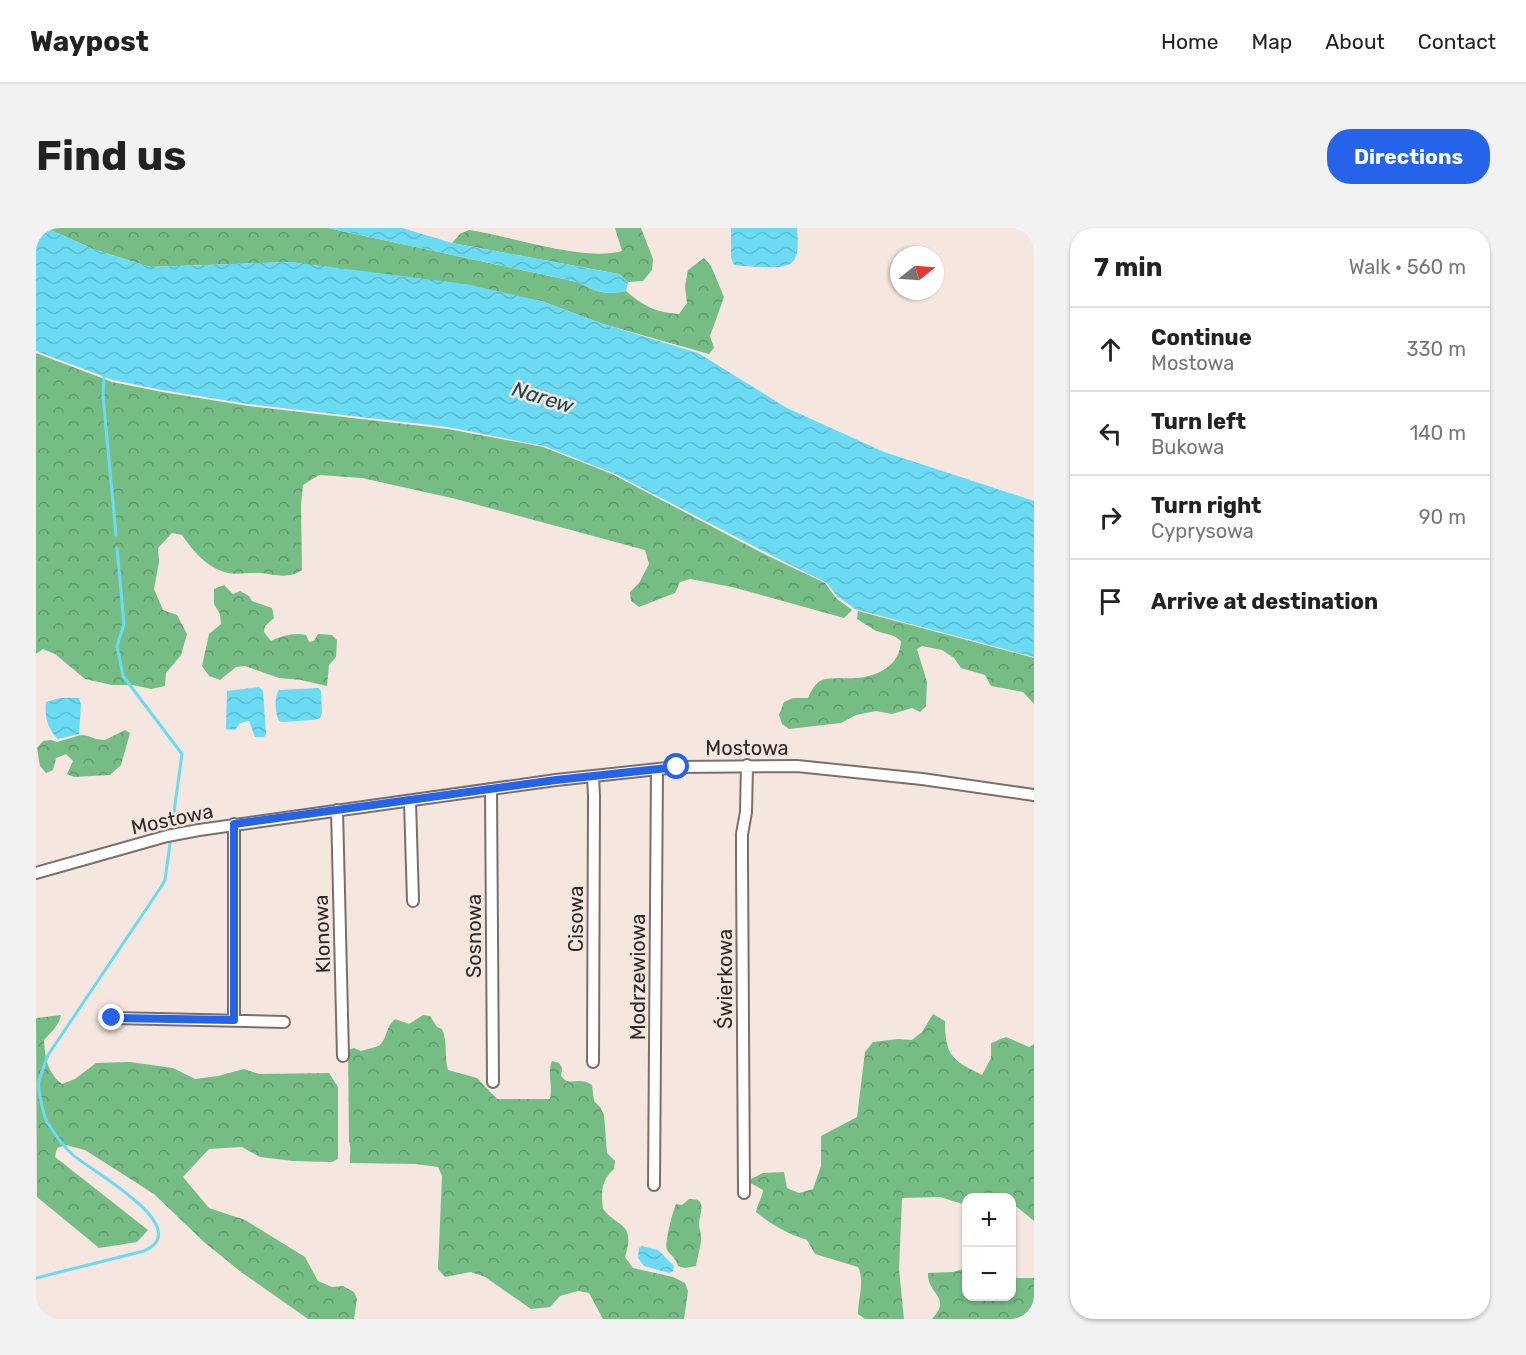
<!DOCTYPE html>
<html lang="en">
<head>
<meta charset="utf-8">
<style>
  body { margin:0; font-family:Rubik,sans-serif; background:#f2f2f2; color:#222 }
  .controls { position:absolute; right:18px; bottom:18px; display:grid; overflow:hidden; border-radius:12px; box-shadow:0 2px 4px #0004 }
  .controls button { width:54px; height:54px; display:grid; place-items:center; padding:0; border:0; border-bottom:2px solid #e0e0e0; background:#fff; color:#222; font:30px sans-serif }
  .compass { position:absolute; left:854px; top:18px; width:54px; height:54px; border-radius:50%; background:#fff; box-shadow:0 2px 4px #0004; rotate:73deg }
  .stop { position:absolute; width:18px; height:18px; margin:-14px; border:4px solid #2563eb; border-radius:50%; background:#fff }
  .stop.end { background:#2563eb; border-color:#fff; box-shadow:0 2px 6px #0008 }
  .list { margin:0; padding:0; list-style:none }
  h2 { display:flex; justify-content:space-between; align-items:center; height:78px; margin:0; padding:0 24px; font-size:26px }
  h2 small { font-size:20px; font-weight:400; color:#767676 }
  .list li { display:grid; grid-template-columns:39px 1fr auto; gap:18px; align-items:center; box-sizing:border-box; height:84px; padding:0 24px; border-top:2px solid #e0e0e0 }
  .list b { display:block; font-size:22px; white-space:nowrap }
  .list p { margin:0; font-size:20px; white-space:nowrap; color:#767676 }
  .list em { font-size:20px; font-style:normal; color:#767676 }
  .icon { flex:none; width:33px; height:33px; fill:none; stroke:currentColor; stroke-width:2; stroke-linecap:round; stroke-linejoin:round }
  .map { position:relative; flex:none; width:998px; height:1091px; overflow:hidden; border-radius:24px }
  header { display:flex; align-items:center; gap:36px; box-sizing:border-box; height:84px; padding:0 30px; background:#fff; border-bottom:2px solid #e0e0e0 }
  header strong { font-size:28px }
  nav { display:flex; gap:33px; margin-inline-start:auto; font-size:21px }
  .intro { display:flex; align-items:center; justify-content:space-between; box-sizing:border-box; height:144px; padding:0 36px }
  h1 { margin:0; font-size:42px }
  .button { padding:15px 27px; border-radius:24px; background:#2563eb; color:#fff; font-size:21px; font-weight:700 }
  main { display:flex; gap:36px; padding:0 36px }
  aside { flex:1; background:#fff; border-radius:24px; box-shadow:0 2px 4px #0004 }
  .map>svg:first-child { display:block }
</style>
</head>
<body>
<header>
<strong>Waypost</strong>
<nav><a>Home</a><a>Map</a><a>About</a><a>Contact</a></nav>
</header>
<div class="intro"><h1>Find us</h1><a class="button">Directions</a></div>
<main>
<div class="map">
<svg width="998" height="1091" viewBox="0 0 998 1091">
  <defs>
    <pattern id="forest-crowns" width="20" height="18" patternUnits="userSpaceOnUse" patternTransform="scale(1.5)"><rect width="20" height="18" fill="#76bd85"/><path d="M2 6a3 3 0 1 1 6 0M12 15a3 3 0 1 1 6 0" fill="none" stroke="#619a6d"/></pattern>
    <pattern id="water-waves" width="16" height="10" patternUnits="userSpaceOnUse" patternTransform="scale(1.5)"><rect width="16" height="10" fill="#6bdbf4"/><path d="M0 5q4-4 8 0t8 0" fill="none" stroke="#5dbcd1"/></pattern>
  </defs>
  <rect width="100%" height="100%" fill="#f5e6e0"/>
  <!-- forest -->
  <path fill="url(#forest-crowns)" d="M 10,0 L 292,0 L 541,54 C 560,63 568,68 590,63 C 607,78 621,85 643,86 L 651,75 L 649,58 L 652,42 L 668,30 L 675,38 L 688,69 L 674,108 L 678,120 L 673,126 L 567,96 L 505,73 L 255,34 L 114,39 L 57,21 Z
    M 579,0 L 605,0 L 617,31 L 616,42 L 607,53 L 592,54 L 583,46 L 416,15 L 424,6 L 433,2 C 475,8 547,34 586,23 Z
    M 0,125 L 76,154 L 126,164 L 212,178 L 412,201 L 507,219 L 576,246 L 732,328 L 789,355 L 800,370 L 816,382 L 808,390 L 696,359 L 654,351 L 644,354 L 639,365 L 603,379 L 595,373 L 594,364 L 603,355 L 613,336 L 609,322 L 420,271 L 326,250 L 283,247 L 267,257 L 265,277 L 266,342 C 253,351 240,347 225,345 C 215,344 201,347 192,345 C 171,340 157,323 146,307 L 136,305 L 122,320 L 123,334 L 118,361 L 127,382 L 141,387 L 151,406 L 145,427 L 130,445 L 129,458 L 115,461 L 97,457 L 76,457 L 49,451 L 19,426 L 7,421 L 0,426 Z
    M 188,357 L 197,366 L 204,363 L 213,368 L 216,373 L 236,380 L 238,390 L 229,398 L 228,404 L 235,413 C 244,408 260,404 270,407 L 273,414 L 278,413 L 282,406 L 296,407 L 301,412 L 300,429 L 293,437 L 291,458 L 265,452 L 243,450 L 209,438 L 200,439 L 184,452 L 173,448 L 166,438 L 173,406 L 185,396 L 184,386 L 178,376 L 178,361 Z
    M 822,383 L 998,430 L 998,476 L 987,464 L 955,458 L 949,447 L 925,440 L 918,430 L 906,422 L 886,418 L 881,421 L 891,454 L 890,478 L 884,484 L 876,480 L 856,486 L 840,483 L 820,487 L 805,495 L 753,501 L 746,496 L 743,487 L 748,474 L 757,470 L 772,470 C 775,463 779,455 786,452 C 796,449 809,451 819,450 C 841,449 864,438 865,413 L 858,408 L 840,403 L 821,391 Z
    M 89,502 L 94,505 L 85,537 L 74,547 L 38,549 L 31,546 L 37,533 L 30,526 L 20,530 L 17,542 L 10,545 L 4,538 L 1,520 L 7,513 L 15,512 L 21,514 L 45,507 L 52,508 L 60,511 L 69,512 Z
    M 897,786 L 909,793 C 909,828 916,832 946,847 L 955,830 L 955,815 L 970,809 L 993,819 L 998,816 L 998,993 L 976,975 L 976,970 L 930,970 L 930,977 L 904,969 L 866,970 L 863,1041 L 868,1091 L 829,1091 L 822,1086 C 822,1071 829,1053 822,1039 L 779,1026 L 771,1012 C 749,1004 739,999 720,984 C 721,976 726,971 727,962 L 711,953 L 727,945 L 748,944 L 751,960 L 763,965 L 777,961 L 785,938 L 785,908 L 821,889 L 829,824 L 837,814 L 862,811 L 876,812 L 886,804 Z
    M 25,787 C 23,798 15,804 8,812 C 9,830 11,844 26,856 L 39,851 L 60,835 L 94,834 L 137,840 L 159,851 L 182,848 L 208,841 L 223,846 L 293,845 L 302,859 L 302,931 L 296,934 L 257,933 L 224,929 L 206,919 L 173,921 L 147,949 L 173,980 L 209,992 L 269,1029 L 282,1053 L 296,1059 L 307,1058 L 318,1064 L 321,1071 L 318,1091 L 272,1091 L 205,1044 L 168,1014 L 118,966 L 49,922 L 30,917 L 21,920 L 19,929 L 112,1002 L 101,1014 L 63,1020 L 1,969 L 0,790 Z
    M 387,787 L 394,788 L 401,799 L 406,801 C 412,814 408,829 412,842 L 441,850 L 461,871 L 514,871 C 517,858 511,845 516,833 L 523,835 L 526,840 L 525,848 C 534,860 542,847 556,857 L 558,873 L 564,879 L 568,887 L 571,925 L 579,933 L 578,941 C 565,952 565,965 567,981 C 582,1000 600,994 589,1029 L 597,1040 L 637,1049 L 649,1055 L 652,1063 L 648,1091 L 567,1091 L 553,1065 L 542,1063 L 524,1068 L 514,1079 L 495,1081 L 449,1049 L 435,1044 L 409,1049 L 402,1041 L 406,948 L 402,939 L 380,936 L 314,935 C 313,927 316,921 313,914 L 312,822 L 318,820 L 325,823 L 343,818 C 352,810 349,799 359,791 L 373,796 Z
    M 653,971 C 672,970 664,984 663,995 C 663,1000 665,1005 665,1009 C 666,1015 661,1030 660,1038 L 649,1040 L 642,1038 C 640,1030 635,1028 631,1022 C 628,1016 637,983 640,976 L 646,977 Z
    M 930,1040 L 930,1068 L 976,1068 L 976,1048 L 981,1050 L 998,1050 L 998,1091 L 896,1091 C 899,1087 903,1083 904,1078 C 906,1067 891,1061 892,1045 L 917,1044 Z"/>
  <!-- water -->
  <path fill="url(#water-waves)" d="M 0,0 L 10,0 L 57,21 L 114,39 L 255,34 L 430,56 L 505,73 L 567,96 L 662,125 L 751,180 L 848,224 L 998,273 L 998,429 L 819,381 L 801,368 L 791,355 L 733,326 L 577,245 L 508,218 L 412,199 L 212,176 L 126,162 L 77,152 L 0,123 Z
    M 292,0 L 366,0 L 416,15 L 583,46 L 592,54 L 590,63 C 568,68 560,63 541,54 Z
    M 695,0 L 761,0 C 763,28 763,41 732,39 C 720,39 709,38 698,37 L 695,30 Z
    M 223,459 L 227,463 L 230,506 L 228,509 L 219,509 L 213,493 L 204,495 L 199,502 L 190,501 L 191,463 Z
    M 282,460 L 285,463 L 286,485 L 284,490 L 277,492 L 246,494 L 243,493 C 239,485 238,469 243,462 Z
    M 24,470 L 43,470 L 45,477 L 43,506 L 22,511 C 12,502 8,488 10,474 Z
    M 606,1018 L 622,1022 L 638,1038 L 637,1043 L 633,1045 L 608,1038 L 602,1030 L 603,1020 Z"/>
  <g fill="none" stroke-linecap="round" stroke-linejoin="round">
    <!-- stream -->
    <path stroke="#6bdbf4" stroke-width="3" d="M 68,149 L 67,168 L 80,307
      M 81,320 L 88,396 L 81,418 L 87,448 L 146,526 L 136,599
      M 0,1050 L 108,1023 C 161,1000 54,942 37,927 C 28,919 18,905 11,894 C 8,888 1,860 3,853 C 5,845 9,836 12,827 L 125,659 L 129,652 L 134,615"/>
    <defs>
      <path id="minor" d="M 455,561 L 457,854
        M 374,573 L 377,673
        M 301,582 L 307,828
        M 198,596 L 198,792
        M 0,645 L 131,608 L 163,602 L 520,552 L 641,539 L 761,538 L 886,551 L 998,567
        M 77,790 L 248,794
        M 557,834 L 558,568 L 557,548
        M 618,957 L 621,541
        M 708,965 L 706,631 L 706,606 L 710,584 L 711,537"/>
    </defs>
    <!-- minor casing -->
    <use href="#minor" stroke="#7c6f69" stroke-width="14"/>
    <!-- minor -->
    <use href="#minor" stroke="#fff" stroke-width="10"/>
  </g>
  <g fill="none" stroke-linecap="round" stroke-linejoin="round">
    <!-- route -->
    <path stroke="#2563eb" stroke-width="8" d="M 76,790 L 198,792 L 198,596 L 520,552 L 641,539"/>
  </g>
  <g text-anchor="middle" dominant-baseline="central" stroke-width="5" stroke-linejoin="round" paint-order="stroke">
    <!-- street labels -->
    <g font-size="20" fill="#2f2927" stroke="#f5e6e0">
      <text x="711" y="520">Mostowa</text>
      <text transform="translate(136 591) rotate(-12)">Mostowa</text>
      <text transform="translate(540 691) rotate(-90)">Cisowa</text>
      <text transform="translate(286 706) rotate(-92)">Klonowa</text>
      <text transform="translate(438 708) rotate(-90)">Sosnowa</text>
      <text transform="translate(602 749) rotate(-90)">Modrzewiowa</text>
      <text transform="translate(689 751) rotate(-90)">Świerkowa</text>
    </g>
    <!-- water labels -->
    <g font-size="21" font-style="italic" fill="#194b55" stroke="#f5e6e0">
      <text transform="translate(507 169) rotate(17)">Narew</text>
    </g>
  </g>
</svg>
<div class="controls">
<button>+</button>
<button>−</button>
</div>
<svg class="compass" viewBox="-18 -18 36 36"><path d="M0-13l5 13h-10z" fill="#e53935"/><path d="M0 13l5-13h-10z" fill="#767676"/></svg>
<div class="stop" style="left:641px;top:539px"></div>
<div class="stop end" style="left:76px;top:790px"></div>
</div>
<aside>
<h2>7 min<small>Walk · 560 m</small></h2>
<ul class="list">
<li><svg class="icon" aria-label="ahead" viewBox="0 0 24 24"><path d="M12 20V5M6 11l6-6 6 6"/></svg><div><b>Continue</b><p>Mostowa</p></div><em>330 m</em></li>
<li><svg class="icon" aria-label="left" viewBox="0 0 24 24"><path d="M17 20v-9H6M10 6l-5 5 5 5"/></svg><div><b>Turn left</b><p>Bukowa</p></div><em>140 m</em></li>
<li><svg class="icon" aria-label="right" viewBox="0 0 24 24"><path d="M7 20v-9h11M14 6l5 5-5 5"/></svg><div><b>Turn right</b><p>Cyprysowa</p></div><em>90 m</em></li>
<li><svg class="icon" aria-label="arrive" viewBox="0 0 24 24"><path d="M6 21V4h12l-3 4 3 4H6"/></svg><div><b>Arrive at destination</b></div></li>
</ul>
</aside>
</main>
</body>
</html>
